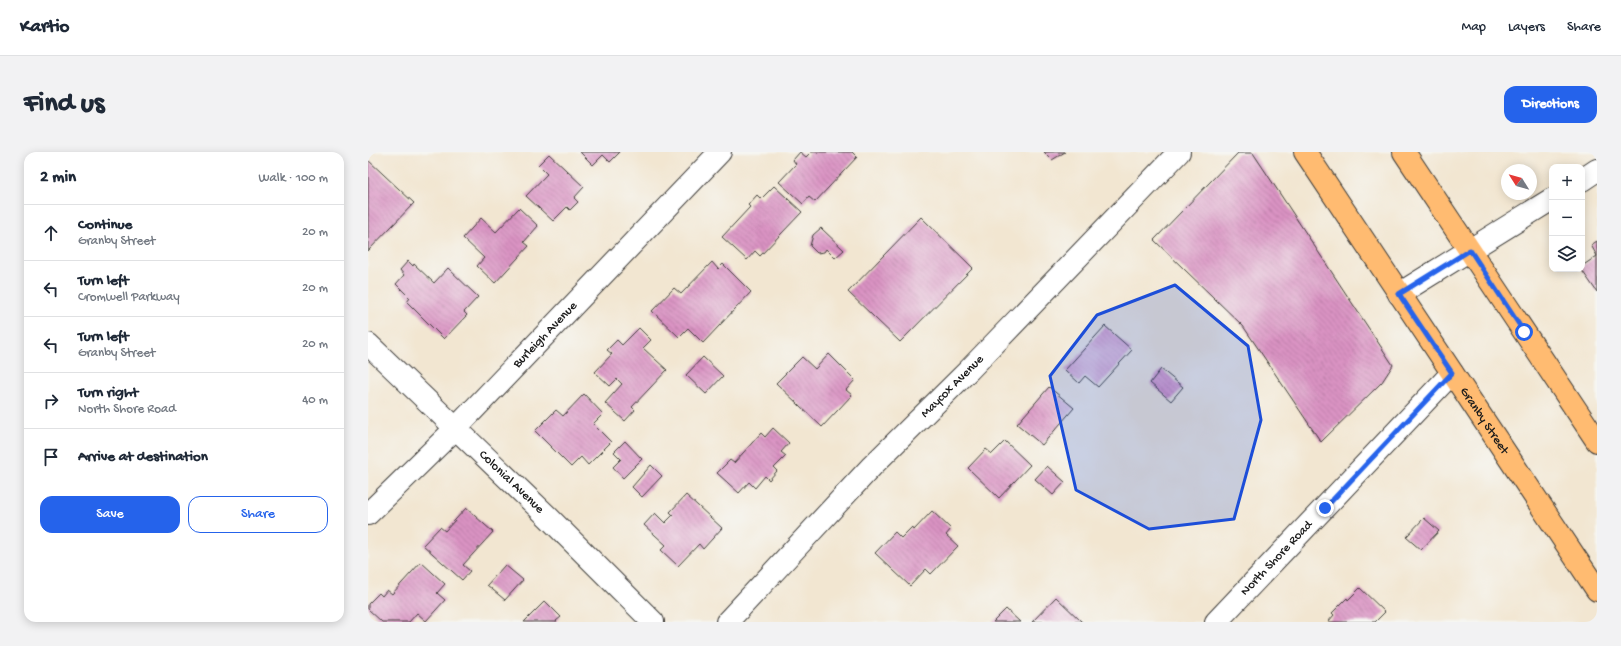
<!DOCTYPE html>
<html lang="en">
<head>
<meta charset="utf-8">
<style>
  body { margin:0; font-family:"Gochi Hand",sans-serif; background:#f2f2f3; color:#1f2937 }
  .controls { position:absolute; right:12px; top:12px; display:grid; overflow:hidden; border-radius:8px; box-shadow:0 2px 10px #0003 }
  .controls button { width:36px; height:36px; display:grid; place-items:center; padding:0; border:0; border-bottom:1px solid #e0e1e3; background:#fff; color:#1f2937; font:20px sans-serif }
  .compass { position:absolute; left:1133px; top:12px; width:36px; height:36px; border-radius:50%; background:#fff; box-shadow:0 2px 10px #0003; rotate:307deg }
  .stop { position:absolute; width:12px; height:12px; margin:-9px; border:3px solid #2563eb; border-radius:50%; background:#fff }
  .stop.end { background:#2563eb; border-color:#fff; box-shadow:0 1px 4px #0008 }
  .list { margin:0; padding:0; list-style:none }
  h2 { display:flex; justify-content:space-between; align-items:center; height:52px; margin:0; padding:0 16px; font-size:17px }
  h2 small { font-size:13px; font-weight:400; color:#747a83 }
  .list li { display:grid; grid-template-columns:26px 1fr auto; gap:12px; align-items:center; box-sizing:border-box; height:56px; padding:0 16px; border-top:1px solid #e0e1e3 }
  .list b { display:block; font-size:15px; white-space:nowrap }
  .list p { margin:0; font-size:13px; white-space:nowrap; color:#747a83 }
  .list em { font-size:13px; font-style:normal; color:#747a83 }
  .actions { display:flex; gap:8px; padding:12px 16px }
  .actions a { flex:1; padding:9px 0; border:1px solid #2563eb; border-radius:12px; text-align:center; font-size:14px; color:#2563eb }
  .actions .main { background:#2563eb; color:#fff }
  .icon { flex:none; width:22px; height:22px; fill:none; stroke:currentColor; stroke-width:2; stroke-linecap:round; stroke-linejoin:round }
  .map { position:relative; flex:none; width:1229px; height:470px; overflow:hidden; border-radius:12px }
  header { display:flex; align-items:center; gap:24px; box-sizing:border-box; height:56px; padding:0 20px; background:#fff; border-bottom:1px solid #e0e1e3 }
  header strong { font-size:19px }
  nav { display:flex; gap:22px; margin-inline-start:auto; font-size:14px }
  .intro { display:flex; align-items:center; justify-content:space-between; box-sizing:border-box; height:96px; padding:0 24px }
  h1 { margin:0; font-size:28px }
  .button { padding:10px 18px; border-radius:12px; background:#2563eb; color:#fff; font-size:14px; font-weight:700 }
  main { display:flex; gap:24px; padding:0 24px }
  aside { flex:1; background:#fff; border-radius:12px; box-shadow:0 2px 10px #0003 }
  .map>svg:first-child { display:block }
</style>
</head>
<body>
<header>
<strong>Kartio</strong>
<nav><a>Map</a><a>Layers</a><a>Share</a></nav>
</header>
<div class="intro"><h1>Find us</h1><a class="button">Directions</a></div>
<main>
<aside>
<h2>2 min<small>Walk · 100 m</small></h2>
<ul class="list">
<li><svg class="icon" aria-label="ahead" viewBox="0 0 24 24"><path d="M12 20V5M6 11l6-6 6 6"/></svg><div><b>Continue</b><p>Granby Street</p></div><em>20 m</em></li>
<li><svg class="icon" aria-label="left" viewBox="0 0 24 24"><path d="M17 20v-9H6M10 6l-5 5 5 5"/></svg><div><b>Turn left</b><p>Cromwell Parkway</p></div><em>20 m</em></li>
<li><svg class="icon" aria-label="left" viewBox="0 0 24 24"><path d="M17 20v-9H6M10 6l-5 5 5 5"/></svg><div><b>Turn left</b><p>Granby Street</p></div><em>20 m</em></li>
<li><svg class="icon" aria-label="right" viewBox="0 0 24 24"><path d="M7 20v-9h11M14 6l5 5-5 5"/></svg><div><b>Turn right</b><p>North Shore Road</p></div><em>40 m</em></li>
<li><svg class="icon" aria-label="arrive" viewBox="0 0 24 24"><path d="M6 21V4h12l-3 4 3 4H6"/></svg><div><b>Arrive at destination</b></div></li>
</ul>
<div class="actions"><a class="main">Save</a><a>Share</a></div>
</aside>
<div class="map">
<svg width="1229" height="470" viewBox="0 0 1229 470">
  <defs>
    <pattern id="building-back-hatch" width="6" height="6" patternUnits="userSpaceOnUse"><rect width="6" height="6" fill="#da93c3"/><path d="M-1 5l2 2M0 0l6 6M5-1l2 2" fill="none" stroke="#b0779e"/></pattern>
  </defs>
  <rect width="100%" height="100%" fill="#f6f6f2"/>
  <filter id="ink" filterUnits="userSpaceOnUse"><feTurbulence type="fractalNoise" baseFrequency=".025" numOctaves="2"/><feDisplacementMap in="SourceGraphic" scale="8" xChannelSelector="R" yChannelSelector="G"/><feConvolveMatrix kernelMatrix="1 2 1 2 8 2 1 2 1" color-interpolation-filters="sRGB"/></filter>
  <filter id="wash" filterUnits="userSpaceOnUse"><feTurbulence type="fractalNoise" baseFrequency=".012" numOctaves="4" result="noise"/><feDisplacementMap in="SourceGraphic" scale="16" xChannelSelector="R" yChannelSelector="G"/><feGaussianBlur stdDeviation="0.9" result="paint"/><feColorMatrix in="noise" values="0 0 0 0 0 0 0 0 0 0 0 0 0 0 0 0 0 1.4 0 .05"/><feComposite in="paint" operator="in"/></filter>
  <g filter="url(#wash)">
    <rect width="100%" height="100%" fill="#f2e6d1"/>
    <g id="blocks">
      <!-- building -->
      <path fill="url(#building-back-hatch)" d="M 212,0 L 252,0 L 242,10 L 235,3 L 225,13 Z
        M 432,0 L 438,5 L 443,0 L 484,0 L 489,5 L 447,50 L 441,45 L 435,52 L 411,30 L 428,12 L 425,8 Z
        M 676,0 L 697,0 L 684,8 Z
        M 870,1 L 885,1 L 1025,213 L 1014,230 L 953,290 L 875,174 L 786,88 Z
        M 181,2 L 216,35 L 206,46 L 210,50 L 202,58 L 199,55 L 185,69 L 158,44 L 179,22 L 170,13 Z
        M 0,8 L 46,51 L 0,99 Z
        M 406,34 L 434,60 L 392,104 L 387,99 L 379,108 L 354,85 L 382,55 L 380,53 L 389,43 L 393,47 Z
        M 151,56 L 170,74 L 156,90 L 161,94 L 127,131 L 109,114 L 116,106 L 95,86 L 113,66 L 128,80 Z
        M 553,65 L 605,116 L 532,190 L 480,140 Z
        M 453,76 L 476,98 L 467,106 L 458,97 L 456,100 L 449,101 L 442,94 L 445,83 Z
        M 1229,89 L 1229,140 L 1213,117 L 1214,114 L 1229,104 L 1223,93 Z
        M 40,109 L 45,114 L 46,112 L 66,131 L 80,116 L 110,145 L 96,160 L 99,163 L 76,187 L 39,150 L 42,146 L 28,132 L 36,123 L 32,118 Z
        M 344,110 L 350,117 L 355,112 L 383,140 L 335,191 L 320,176 L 311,185 L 284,159 L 306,136 L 313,142 Z
        M 737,174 L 764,198 L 730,235 L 717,224 L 711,231 L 697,218 Z
        M 271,176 L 283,188 L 275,196 L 299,218 L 264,255 L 267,258 L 257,269 L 237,251 L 254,232 L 249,227 L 242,234 L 227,220 L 244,202 L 239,198 L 249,188 L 254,193 Z
        M 461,202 L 487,228 L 478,238 L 484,243 L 454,275 L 408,231 L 434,205 L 447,217 Z
        M 335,205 L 355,224 L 338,242 L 318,223 Z
        M 793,217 L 815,235 L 803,249 L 782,231 Z
        M 681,235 L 706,256 L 674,293 L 649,272 Z
        M 216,242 L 235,262 L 225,272 L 243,290 L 220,313 L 213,305 L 203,315 L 167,279 L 188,258 L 195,264 Z
        M 405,276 L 421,291 L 413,300 L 418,304 L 406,316 L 409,319 L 401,328 L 397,324 L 387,336 L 381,330 L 371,341 L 349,321 L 362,308 L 366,311 L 393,281 L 397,285 Z
        M 257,289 L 274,307 L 255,326 L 245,315 L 253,307 L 246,300 Z
        M 637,289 L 662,313 L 631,346 L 600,316 L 618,297 L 624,302 Z
        M 283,313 L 294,324 L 274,345 L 264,335 Z
        M 679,314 L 697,330 L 685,343 L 667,327 Z
        M 318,343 L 354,376 L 335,397 L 331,392 L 310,414 L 293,398 L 298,393 L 276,373 L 287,361 L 297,371 L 305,363 L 302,360 Z
        M 98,356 L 125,380 L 95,413 L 102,419 L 94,428 L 55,393 L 72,375 L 77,379 Z
        M 564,359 L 583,377 L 578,383 L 590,394 L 563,422 L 558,417 L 542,434 L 507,401 L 527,380 L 533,386 L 544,375 L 546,378 Z
        M 1056,366 L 1071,379 L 1053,398 L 1038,385 Z
        M 53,410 L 77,432 L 69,441 L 77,448 L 58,469 L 49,461 L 41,470 L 14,470 L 0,457 L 0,452 L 11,441 L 14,444 L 19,438 L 24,442 Z
        M 137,413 L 155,428 L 137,448 L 119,433 Z
        M 992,436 L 1017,460 L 1007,470 L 960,470 L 966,463 L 964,461 L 979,446 L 980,448 Z
        M 688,445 L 714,470 L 664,470 Z
        M 177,449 L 193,465 L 188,469 L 189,470 L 156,470 Z
        M 638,457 L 652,470 L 625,470 Z"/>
    </g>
  </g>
  <g filter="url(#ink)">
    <use href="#blocks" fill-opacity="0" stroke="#3c3a37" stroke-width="1"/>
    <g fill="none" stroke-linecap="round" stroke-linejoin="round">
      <defs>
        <g id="street">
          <path d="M 1214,28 L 1229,18"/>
          <path d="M 1031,142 L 1184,47"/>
          <path id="s1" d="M 0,192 L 180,365 L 285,470"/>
          <path id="s2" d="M 0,362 L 87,277 L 352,0"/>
          <path id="s3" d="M 359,470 L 504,314 L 601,218 L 811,0"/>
          <path id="s4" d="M 848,470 L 1084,221"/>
        </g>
        <g id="primary">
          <path id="s5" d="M 937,0 L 1229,438"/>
          <path d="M 1036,0 L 1229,289"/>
        </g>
      </defs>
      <!-- street casing -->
      <use href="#street" stroke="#3c3a37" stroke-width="24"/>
      <!-- primary casing -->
      <use href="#primary" stroke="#3c3a37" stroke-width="24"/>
      <!-- street -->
      <use href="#street" stroke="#fff" stroke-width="22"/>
      <!-- primary -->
      <use href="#primary" stroke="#ffbb71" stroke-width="22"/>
    </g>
  </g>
  <g fill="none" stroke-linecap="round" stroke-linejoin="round" filter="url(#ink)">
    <!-- route -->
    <path stroke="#2563eb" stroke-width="5" d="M 957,356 L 1084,221 L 1031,142 L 1102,98 L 1156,180"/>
  </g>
  <!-- marked area -->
  <path fill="#1d4ed8" fill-opacity="0.2" stroke="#1d4ed8" stroke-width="3" stroke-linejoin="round" d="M 807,133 L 880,194 L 893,268 L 866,367 L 781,377 L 708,338 L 682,224 L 729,163 Z"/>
  <g text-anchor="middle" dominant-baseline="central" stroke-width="3" stroke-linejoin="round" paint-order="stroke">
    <!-- street labels -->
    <g font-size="13" fill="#1c1c1c" stroke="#f6f6f2">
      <text stroke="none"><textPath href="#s2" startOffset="252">Burleigh Avenue</textPath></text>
      <text stroke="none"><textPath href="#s3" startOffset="326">Maycox Avenue</textPath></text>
      <text stroke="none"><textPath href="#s5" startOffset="323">Granby Street</textPath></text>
      <text stroke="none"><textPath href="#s1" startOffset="199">Colonial Avenue</textPath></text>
      <text stroke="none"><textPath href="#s4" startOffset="88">North Shore Road</textPath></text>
    </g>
  </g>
</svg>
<div class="controls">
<button>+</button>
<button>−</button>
<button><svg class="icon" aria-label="layers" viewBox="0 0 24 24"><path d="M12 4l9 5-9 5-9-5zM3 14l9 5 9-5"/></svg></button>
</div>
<svg class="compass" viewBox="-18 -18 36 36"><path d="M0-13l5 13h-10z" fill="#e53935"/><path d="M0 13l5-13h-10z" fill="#747a83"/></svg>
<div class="stop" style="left:1156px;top:180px"></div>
<div class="stop end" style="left:957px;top:356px"></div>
</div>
</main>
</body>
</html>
